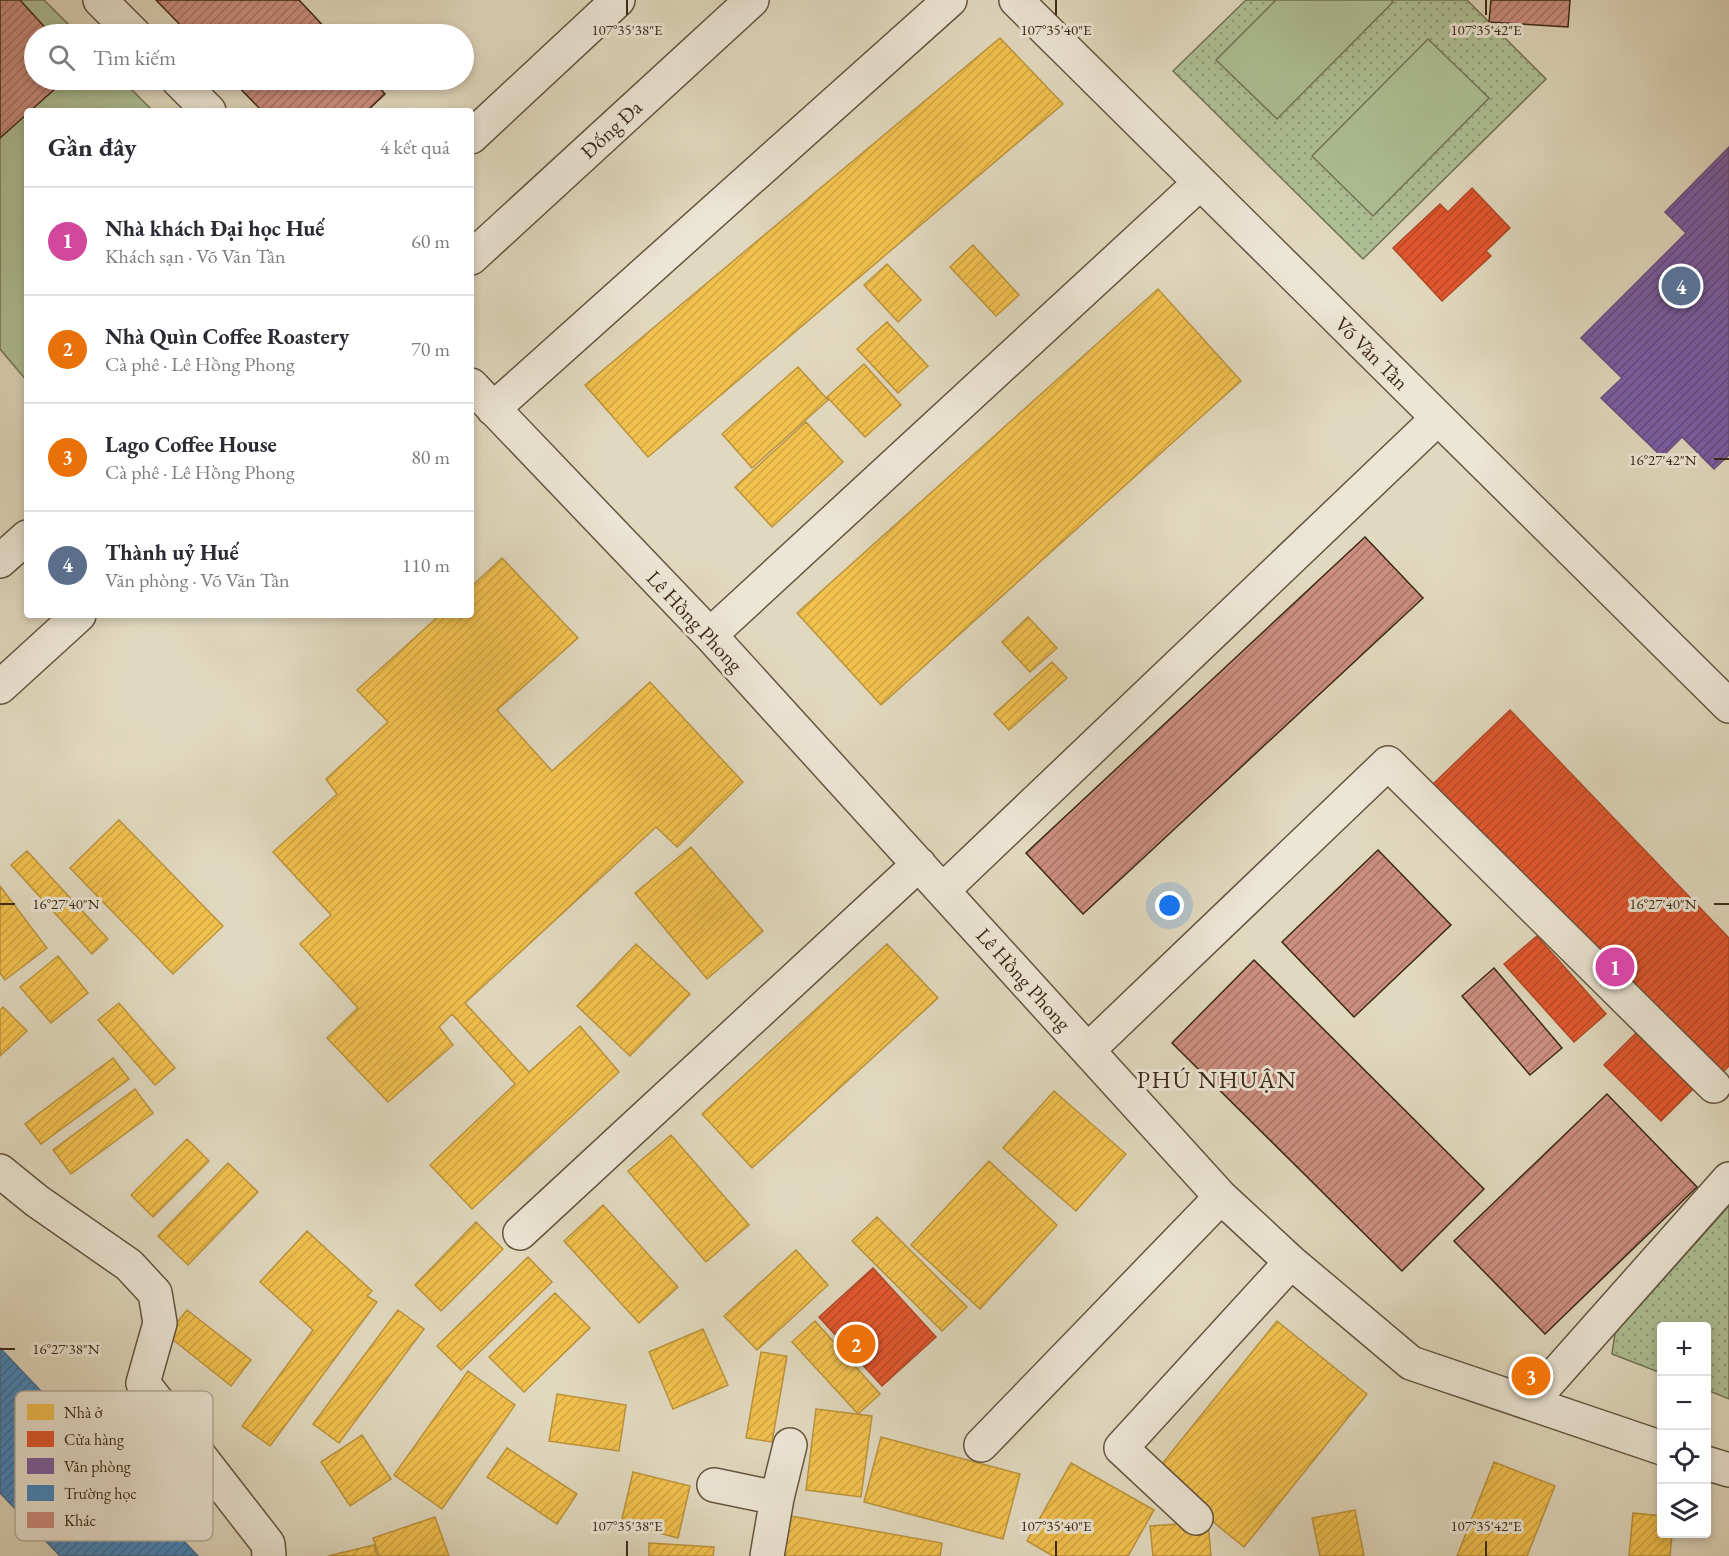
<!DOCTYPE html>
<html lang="vi">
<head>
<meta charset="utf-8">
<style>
  body { margin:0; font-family:"EB Garamond",serif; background:#f2f2f3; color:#2b2b33 }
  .controls { position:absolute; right:18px; bottom:18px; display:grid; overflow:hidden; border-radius:6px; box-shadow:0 3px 9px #0003 }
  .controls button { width:54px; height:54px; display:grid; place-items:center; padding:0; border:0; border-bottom:2px solid #e1e1e2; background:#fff; color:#2b2b33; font:30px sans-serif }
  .you { position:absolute; left:1170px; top:906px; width:21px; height:21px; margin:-15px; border:4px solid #fff; border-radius:50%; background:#1a73e8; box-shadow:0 0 0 9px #1a73e833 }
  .badge { display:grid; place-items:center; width:39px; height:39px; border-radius:50%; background:#db2777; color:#fff; font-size:20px; font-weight:700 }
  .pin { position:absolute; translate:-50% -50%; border:3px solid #fff; box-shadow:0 2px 6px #0006 }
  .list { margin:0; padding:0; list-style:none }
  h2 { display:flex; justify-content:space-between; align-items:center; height:78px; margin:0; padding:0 24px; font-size:26px }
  h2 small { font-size:20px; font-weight:400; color:#7c7c81 }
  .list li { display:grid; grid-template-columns:39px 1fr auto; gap:18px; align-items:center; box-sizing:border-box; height:108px; padding:0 24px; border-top:2px solid #e1e1e2 }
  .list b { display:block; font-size:22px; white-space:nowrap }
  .list p { margin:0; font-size:20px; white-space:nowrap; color:#7c7c81 }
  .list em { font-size:20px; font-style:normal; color:#7c7c81 }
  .icon { flex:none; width:33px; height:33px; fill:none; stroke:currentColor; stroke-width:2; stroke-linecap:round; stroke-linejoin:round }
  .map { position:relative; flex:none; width:1729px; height:1556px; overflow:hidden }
  .search { position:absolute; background:#fff; box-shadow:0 3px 9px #0003; left:24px; top:24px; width:450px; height:66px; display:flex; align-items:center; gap:15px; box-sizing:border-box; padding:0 21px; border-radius:33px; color:#7c7c81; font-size:22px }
  .panel { position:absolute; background:#fff; box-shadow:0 3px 9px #0003; left:24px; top:108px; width:450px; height:510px; border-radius:6px }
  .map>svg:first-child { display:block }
</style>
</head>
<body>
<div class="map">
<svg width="1729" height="1556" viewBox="0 0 1729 1556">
  <defs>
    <pattern id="park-dots" width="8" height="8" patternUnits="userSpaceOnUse" patternTransform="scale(1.5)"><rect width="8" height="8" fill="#aec096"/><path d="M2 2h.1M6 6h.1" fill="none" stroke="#8f9c79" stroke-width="1.8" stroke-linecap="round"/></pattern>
    <pattern id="homes-hatch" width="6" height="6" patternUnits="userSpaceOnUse" patternTransform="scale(1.5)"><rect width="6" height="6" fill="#f2c14e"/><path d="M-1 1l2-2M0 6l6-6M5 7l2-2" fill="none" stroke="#d0a643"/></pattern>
    <pattern id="shops-hatch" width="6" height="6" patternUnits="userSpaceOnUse" patternTransform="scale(1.5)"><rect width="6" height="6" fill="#e4572e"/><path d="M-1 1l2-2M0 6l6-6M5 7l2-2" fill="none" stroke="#ba4826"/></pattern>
    <pattern id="offices-hatch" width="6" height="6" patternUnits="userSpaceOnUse" patternTransform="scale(1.5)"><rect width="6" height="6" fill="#7b5ea7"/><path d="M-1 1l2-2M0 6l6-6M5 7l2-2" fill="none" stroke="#614a7f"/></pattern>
    <pattern id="schools-hatch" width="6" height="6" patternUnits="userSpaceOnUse" patternTransform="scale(1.5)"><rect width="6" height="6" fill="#3f88c5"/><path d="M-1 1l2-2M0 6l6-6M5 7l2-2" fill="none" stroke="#366f9f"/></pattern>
    <pattern id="building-hatch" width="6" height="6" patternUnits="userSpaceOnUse" patternTransform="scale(1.5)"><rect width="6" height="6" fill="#cc8e80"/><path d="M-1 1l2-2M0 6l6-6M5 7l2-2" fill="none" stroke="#a77468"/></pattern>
  </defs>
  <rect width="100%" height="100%" fill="#e1d9bf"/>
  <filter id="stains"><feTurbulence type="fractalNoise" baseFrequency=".00333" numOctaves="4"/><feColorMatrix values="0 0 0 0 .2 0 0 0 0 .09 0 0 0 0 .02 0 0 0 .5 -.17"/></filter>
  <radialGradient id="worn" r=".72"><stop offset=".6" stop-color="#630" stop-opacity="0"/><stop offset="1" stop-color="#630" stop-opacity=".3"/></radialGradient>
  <!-- park -->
  <path fill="url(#park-dots)" stroke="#747456" stroke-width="1.5" d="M 1246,0 L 1467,0 L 1546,79 L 1363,259 L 1173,71 Z
    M 1729,1206 L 1729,1399 L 1707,1390 L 1706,1326 L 1662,1326 L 1661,1373 L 1612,1354 L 1615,1333 Z"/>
  <!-- pitch -->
  <path fill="#aec096" stroke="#747456" stroke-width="1.5" d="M 0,0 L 44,0 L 78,34 L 34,34 L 34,80 L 122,80 L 153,111 L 27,111 L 27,381 L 0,349 Z
    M 1276,0 L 1391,0 L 1393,2 L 1277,119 L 1216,60 Z
    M 1428,39 L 1489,98 L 1373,216 L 1312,156 Z"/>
  <!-- homes -->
  <path fill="url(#homes-hatch)" stroke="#bb933d" stroke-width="1.5" d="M 1000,38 L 1063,104 L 648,457 L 585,385 Z
    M 973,245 L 1019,295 L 996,316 L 950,267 Z
    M 887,264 L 921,300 L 898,322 L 864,285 Z
    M 1158,289 L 1241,381 L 881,705 L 797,613 Z
    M 887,322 L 928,366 L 898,393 L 857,349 Z
    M 864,364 L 901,405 L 865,437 L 827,397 Z
    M 798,367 L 828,400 L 752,468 L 722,434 Z
    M 806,422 L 843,462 L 772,527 L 735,487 Z
    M 502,558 L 578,638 L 497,710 L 552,771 L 650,682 L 743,782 L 677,847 L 656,827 L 465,1003 L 529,1072 L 580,1026 L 619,1072 L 472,1209 L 430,1165 L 515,1084 L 452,1014 L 439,1027 L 453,1045 L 388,1102 L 327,1038 L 358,1008 L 300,944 L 331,915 L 273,852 L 337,794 L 326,779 L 388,722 L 357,690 L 440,615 L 471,615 L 471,587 Z
    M 1028,617 L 1057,648 L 1030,672 L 1002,642 Z
    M 1052,662 L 1067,678 L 1009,730 L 994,714 Z
    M 119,820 L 223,926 L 173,974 L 70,868 Z
    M 691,847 L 763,931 L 707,979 L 635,893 Z
    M 27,851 L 108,939 L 92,954 L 11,865 Z
    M 0,886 L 47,948 L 5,980 L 0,973 Z
    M 636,944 L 690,994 L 630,1056 L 577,1006 Z
    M 887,944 L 938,998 L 752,1168 L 702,1114 Z
    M 58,956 L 88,993 L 51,1023 L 20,987 Z
    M 119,1003 L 175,1068 L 155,1085 L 98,1020 Z
    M 3,1007 L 27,1031 L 0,1056 L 0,1010 Z
    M 113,1058 L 129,1079 L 41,1144 L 25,1124 Z
    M 135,1089 L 153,1113 L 71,1174 L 53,1150 Z
    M 1054,1091 L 1126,1154 L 1076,1211 L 1003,1148 Z
    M 671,1135 L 749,1225 L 706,1262 L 628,1171 Z
    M 187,1139 L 209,1161 L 153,1217 L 131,1195 Z
    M 989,1161 L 1057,1225 L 980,1309 L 911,1245 Z
    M 228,1163 L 258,1192 L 188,1265 L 158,1236 Z
    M 603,1205 L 678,1287 L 639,1323 L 564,1241 Z
    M 877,1217 L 967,1307 L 942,1331 L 852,1241 Z
    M 476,1222 L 503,1249 L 441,1311 L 415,1285 Z
    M 307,1231 L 372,1291 L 367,1296 L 377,1302 L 270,1446 L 242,1426 L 313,1330 L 260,1282 Z
    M 796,1250 L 828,1285 L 757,1350 L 724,1316 Z
    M 528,1257 L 552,1282 L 461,1370 L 437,1346 Z
    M 555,1293 L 590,1328 L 524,1392 L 489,1357 Z
    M 187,1310 L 251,1360 L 231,1386 L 167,1335 Z
    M 398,1310 L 424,1329 L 339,1443 L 313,1424 Z
    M 815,1321 L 880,1394 L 858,1414 L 792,1342 Z
    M 1277,1321 L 1367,1394 L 1244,1547 L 1154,1474 Z
    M 703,1329 L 728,1385 L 673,1409 L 649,1352 Z
    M 761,1352 L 787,1356 L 772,1442 L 746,1438 Z
    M 468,1371 L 515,1405 L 442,1509 L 394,1475 Z
    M 557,1394 L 626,1405 L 619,1451 L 549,1441 Z
    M 816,1409 L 872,1416 L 861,1497 L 806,1490 Z
    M 362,1435 L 391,1479 L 350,1506 L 321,1462 Z
    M 881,1437 L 1020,1474 L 1003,1539 L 864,1502 Z
    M 507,1448 L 577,1494 L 557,1524 L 487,1477 Z
    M 1494,1462 L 1555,1486 L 1527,1556 L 1457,1556 Z
    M 1071,1463 L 1154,1510 L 1128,1556 L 1053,1556 L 1027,1541 Z
    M 633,1472 L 690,1486 L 678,1538 L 621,1523 Z
    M 1355,1510 L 1364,1556 L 1320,1556 L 1312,1518 Z
    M 1633,1513 L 1662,1516 L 1662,1534 L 1672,1534 L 1670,1556 L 1629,1556 Z
    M 785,1515 L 942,1543 L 940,1556 L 777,1556 Z
    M 435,1517 L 449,1556 L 379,1556 L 373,1538 Z
    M 1208,1522 L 1211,1556 L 1153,1556 L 1150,1526 Z
    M 649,1543 L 714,1547 L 713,1556 L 649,1556 Z
    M 374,1545 L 377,1556 L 328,1556 Z"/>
  <!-- shops -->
  <path fill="url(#shops-hatch)" stroke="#b14927" stroke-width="1.5" d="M 1472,188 L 1510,228 L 1486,251 L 1491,256 L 1442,301 L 1393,248 L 1440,204 L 1448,212 Z
    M 1510,710 L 1729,938 L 1729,1066 L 1715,1080 L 1432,785 Z
    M 1537,936 L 1606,1014 L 1574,1042 L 1504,964 Z
    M 1636,1033 L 1693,1089 L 1661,1121 L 1604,1065 Z
    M 873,1268 L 936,1337 L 882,1386 L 819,1317 Z"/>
  <!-- offices -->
  <path fill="url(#offices-hatch)" stroke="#684e7c" stroke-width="1.5" d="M 1729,147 L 1729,455 L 1714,469 L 1682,437 L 1662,457 L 1601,398 L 1622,378 L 1581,338 L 1686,233 L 1665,212 Z"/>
  <!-- schools -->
  <path fill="url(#schools-hatch)" stroke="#3e6c90" stroke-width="1.5" d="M 0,1348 L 198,1556 L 60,1556 L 0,1493 Z"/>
  <!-- building -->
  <path fill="url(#building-hatch)" stroke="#3b2916" stroke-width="1.5" d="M 0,0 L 20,0 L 51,34 L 34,34 L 34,80 L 65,80 L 30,111 L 27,111 L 27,114 L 0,138 Z
    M 156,0 L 299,0 L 331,34 L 189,34 Z
    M 1491,0 L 1570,0 L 1568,27 L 1489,22 Z
    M 232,80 L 372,80 L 385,94 L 367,111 L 262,111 Z
    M 1365,537 L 1423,598 L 1083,914 L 1026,853 Z
    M 1378,850 L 1451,925 L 1354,1017 L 1282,942 Z
    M 1254,960 L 1484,1189 L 1402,1271 L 1172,1043 Z
    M 1494,968 L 1562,1048 L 1530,1075 L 1462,996 Z
    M 1607,1094 L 1697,1187 L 1545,1334 L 1454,1241 Z"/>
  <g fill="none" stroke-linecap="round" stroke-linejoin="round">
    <defs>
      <path id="minor" d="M 100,0 L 134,34
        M 1016,0 L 1729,706
        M 178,80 L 209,111
        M 471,137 L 618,0
        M 471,258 L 752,0
        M 471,385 L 710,635 L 1221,1197 L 1291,1262 L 1411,1363 L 1662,1448
        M 493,409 L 950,0
        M 0,561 L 27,537
        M 710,635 L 1200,183
        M 0,687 L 79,615
        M 943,890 L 1438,418
        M 1088,1050 L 1388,763 L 1714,1086
        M 0,1171 L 37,1201 L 129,1265 L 155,1293 L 160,1323 L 143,1383 L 268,1544 L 269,1556
        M 520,1233 L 919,864
        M 1530,1403 L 1729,1179
        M 981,1445 L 1221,1197
        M 1706,1463 L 1729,1470
        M 714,1485 L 777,1498
        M 1196,1518 L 1121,1448 L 1291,1262
        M 767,1556 L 777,1498 L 790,1445"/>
    </defs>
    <!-- minor casing -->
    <use href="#minor" stroke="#645540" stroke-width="36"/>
    <!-- minor -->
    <use href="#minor" stroke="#ece6d5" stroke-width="33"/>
  </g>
  <!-- ticks -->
  <path fill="none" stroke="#3b2916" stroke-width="2" d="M 627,0 L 627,15M 1056,0 L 1056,15M 1486,0 L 1486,15M 1714,459 L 1729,459M 0,904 L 15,904M 1714,904 L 1729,904M 0,1349 L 15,1349M 627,1541 L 627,1556M 1056,1541 L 1056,1556M 1486,1541 L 1486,1556"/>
  <g text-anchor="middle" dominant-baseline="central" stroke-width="6" stroke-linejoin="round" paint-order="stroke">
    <!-- street labels -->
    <g font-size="21" fill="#3b2916" stroke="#ece6d5">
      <text transform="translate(611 129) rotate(-43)">Đống Đa</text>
      <text transform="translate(1372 353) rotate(45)">Võ Văn Tần</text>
      <text transform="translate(695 621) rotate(47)">Lê Hồng Phong</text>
      <text transform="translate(1024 979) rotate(48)">Lê Hồng Phong</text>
    </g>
    <!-- quarter labels -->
    <g font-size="24" letter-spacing="1.5" fill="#3b2916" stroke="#ece6d5">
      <text x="1217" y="1079">PHÚ NHUẬN</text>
    </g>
  </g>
  <!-- legend -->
  <rect x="15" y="1391" width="198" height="150" rx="9" fill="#ece6d5" stroke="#b7ad9c" stroke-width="1.5"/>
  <rect x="27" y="1404" width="27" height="16" fill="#f2c14e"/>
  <rect x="27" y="1431" width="27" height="16" fill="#e4572e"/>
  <rect x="27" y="1458" width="27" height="16" fill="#7b5ea7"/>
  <rect x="27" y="1485" width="27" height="16" fill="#3f88c5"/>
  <rect x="27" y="1512" width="27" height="16" fill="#cc8e80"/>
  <g font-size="16" fill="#3b2916">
    <text x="64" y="1418">Nhà ở</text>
    <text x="64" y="1445">Cửa hàng</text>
    <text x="64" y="1472">Văn phòng</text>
    <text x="64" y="1499">Trường học</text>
    <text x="64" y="1526">Khác</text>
  </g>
  <g font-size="15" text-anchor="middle" fill="#3b2916" stroke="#ece6d5" stroke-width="6" stroke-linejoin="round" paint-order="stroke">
    <text x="627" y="35">107°35'38"E</text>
    <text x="1056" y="35">107°35'40"E</text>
    <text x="1486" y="35">107°35'42"E</text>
    <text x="1663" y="465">16°27'42"N</text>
    <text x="66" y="909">16°27'40"N</text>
    <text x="1663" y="909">16°27'40"N</text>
    <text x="66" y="1354">16°27'38"N</text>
    <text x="627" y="1531">107°35'38"E</text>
    <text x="1056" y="1531">107°35'40"E</text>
    <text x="1486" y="1531">107°35'42"E</text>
  </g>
  <rect width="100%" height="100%" filter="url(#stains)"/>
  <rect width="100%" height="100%" fill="url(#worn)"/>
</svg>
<div class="controls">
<button>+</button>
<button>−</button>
<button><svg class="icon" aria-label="locate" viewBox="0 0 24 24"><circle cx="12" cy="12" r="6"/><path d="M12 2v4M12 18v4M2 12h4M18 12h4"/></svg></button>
<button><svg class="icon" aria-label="layers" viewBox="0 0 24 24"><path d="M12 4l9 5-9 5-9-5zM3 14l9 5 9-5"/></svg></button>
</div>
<div class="you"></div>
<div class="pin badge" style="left:1615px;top:967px;background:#d1479c">1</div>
<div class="pin badge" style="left:856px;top:1344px;background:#e8710a">2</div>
<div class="pin badge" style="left:1531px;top:1376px;background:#e8710a">3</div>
<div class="pin badge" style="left:1681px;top:286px;background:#5c6f8a">4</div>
<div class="search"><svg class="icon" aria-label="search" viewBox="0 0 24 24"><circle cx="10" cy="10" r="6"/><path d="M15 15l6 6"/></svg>Tìm kiếm</div>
<section class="panel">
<h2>Gần đây<small>4 kết quả</small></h2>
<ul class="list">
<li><span class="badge" style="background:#d1479c">1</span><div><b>Nhà khách Đại học Huế</b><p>Khách sạn · Võ Văn Tần</p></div><em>60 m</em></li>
<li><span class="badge" style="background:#e8710a">2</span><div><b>Nhà Quìn Coffee Roastery</b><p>Cà phê · Lê Hồng Phong</p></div><em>70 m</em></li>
<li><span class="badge" style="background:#e8710a">3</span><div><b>Lago Coffee House</b><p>Cà phê · Lê Hồng Phong</p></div><em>80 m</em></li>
<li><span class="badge" style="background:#5c6f8a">4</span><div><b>Thành uỷ Huế</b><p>Văn phòng · Võ Văn Tần</p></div><em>110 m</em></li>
</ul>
</section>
</div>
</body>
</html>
